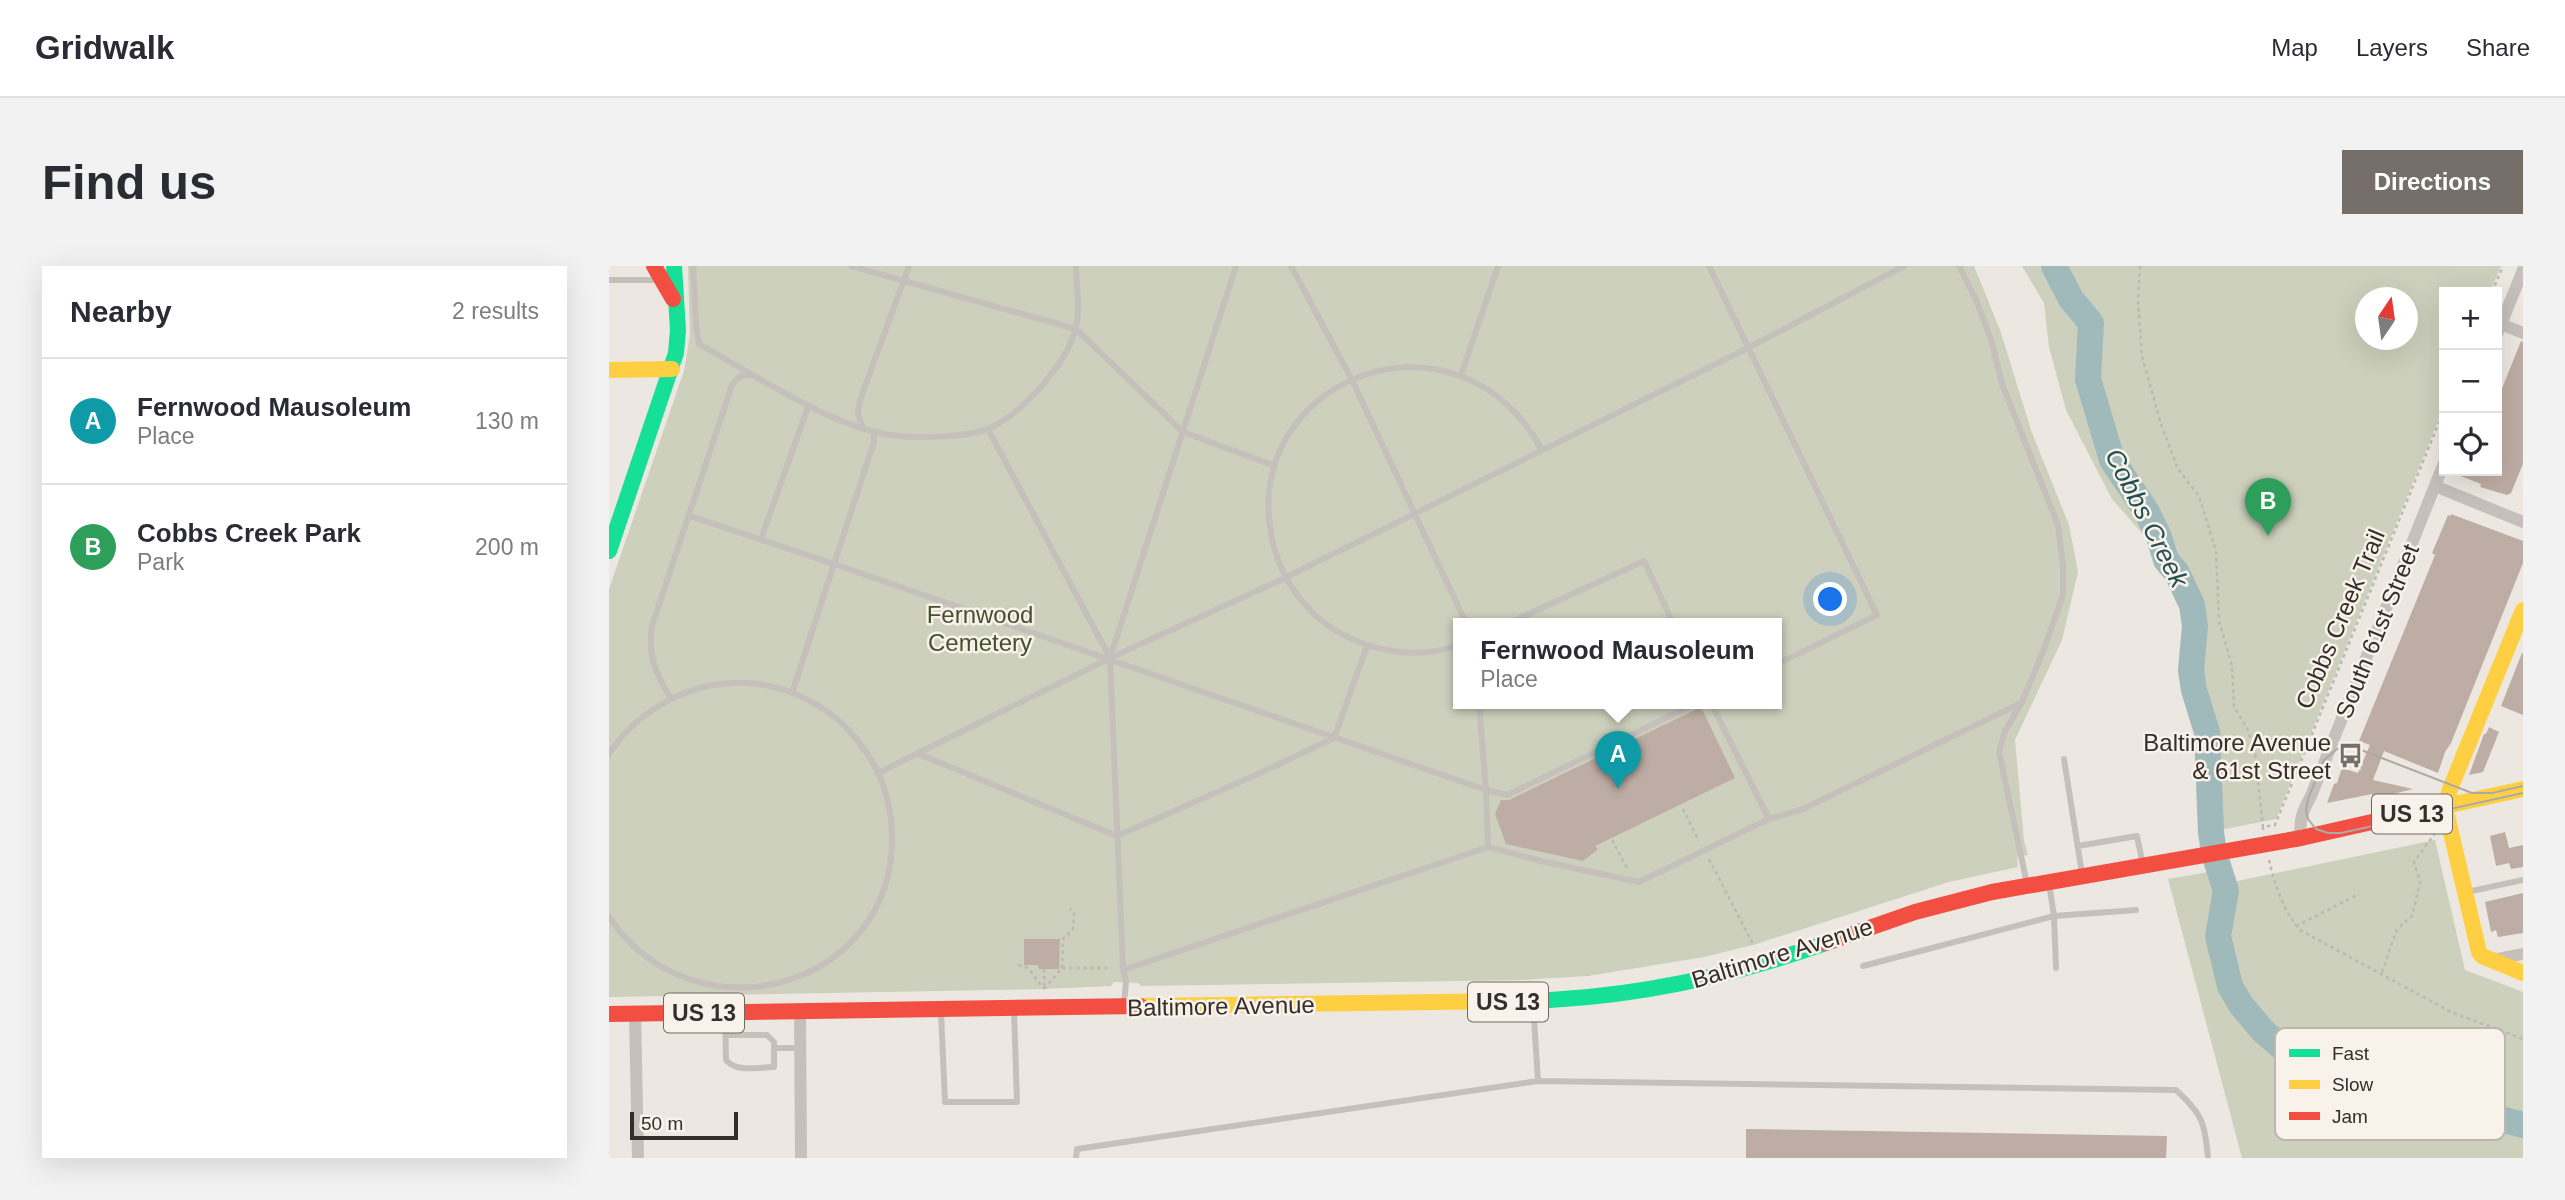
<!DOCTYPE html>
<html lang="en">
<head>
<meta charset="utf-8">
<style>
  body { margin:0; font-family:Arial,sans-serif; background:#f2f2f3; color:#2b2b33 }
  .controls { position:absolute; right:21px; top:21px; display:grid; overflow:hidden; border-radius:0px; box-shadow:0 7px 28px #0002 }
  .controls button { width:63px; height:63px; display:grid; place-items:center; padding:0; border:0; border-bottom:2px solid #e1e1e2; background:#fff; color:#2b2b33; font:35px sans-serif }
  .compass { position:absolute; left:1746px; top:21px; width:63px; height:63px; border-radius:50%; background:#fff; box-shadow:0 7px 28px #0002; rotate:13deg }
  .scale { position:absolute; left:21px; bottom:18px; width:108px; box-sizing:border-box; padding-left:7px; border:4px solid #362e29; border-top:0; font-size:19px; line-height:24px; white-space:nowrap; color:#362e29; -webkit-text-stroke:5px #f8f2ea; paint-order:stroke }
  .you { position:absolute; left:1222px; top:334px; width:24px; height:24px; margin:-18px; border:5px solid #fff; border-radius:50%; background:#1a73e8; box-shadow:0 0 0 10px #1a73e833 }
  .badge { display:grid; place-items:center; width:46px; height:46px; border-radius:50%; background:#766f69; color:#fff; font-size:23px; font-weight:700 }
  .pin { position:absolute; translate:-50% -58px; filter:drop-shadow(0 2px 4px #0008) }
  .pin::after { content:''; position:absolute; top:37px; width:24px; height:21px; background:inherit; clip-path:polygon(0 0,100% 0,50% 100%) }
  .popup { position:absolute; left:844px; top:352px; width:329px; height:91px; box-sizing:border-box; display:grid; place-content:center; border-radius:0px; background:#fff; filter:drop-shadow(0 2px 5px #0005); font-size:23px; white-space:nowrap; color:#7c7c81 }
  .popup b { font-size:26px; color:#2b2b33 }
  .popup::after { content:''; position:absolute; left:50%; top:100%; margin-left:-14px; border:14px solid transparent; border-top-color:#fff }
  .list { margin:0; padding:0; list-style:none }
  h2 { display:flex; justify-content:space-between; align-items:center; height:91px; margin:0; padding:0 28px; font-size:30px }
  h2 small { font-size:23px; font-weight:400; color:#7c7c81 }
  .list li { display:grid; grid-template-columns:46px 1fr auto; gap:21px; align-items:center; box-sizing:border-box; height:126px; padding:0 28px; border-top:2px solid #e1e1e2 }
  .list b { display:block; font-size:26px; white-space:nowrap }
  .list p { margin:0; font-size:23px; white-space:nowrap; color:#7c7c81 }
  .list em { font-size:23px; font-style:normal; color:#7c7c81 }
  .icon { flex:none; width:38px; height:38px; fill:none; stroke:currentColor; stroke-width:2; stroke-linecap:round; stroke-linejoin:round }
  .map { position:relative; flex:none; width:1914px; height:892px; overflow:hidden; border-radius:0px }
  header { display:flex; align-items:center; gap:42px; box-sizing:border-box; height:98px; padding:0 35px; background:#fff; border-bottom:2px solid #e1e1e2 }
  header strong { font-size:33px }
  nav { display:flex; gap:38px; margin-inline-start:auto; font-size:24px }
  .intro { display:flex; align-items:center; justify-content:space-between; box-sizing:border-box; height:168px; padding:0 42px }
  h1 { margin:0; font-size:49px }
  .button { padding:18px 32px; border-radius:0px; background:#766f69; color:#fff; font-size:24px; font-weight:700 }
  main { display:flex; gap:42px; padding:0 42px }
  aside { flex:1; background:#fff; border-radius:0px; box-shadow:0 7px 28px #0002 }
  .map>svg:first-child { display:block }
</style>
</head>
<body>
<header>
<strong>Gridwalk</strong>
<nav><a>Map</a><a>Layers</a><a>Share</a></nav>
</header>
<div class="intro"><h1>Find us</h1><a class="button">Directions</a></div>
<main>
<aside>
<h2>Nearby<small>2 results</small></h2>
<ul class="list">
<li><span class="badge" style="background:#0f9aa8">A</span><div><b>Fernwood Mausoleum</b><p>Place</p></div><em>130 m</em></li>
<li><span class="badge" style="background:#2e9e5b">B</span><div><b>Cobbs Creek Park</b><p>Park</p></div><em>200 m</em></li>
</ul>
</aside>
<div class="map">
<svg width="1914" height="892" viewBox="0 0 1914 892">
  <rect width="100%" height="100%" fill="#ece7e1"/>
  <!-- green -->
  <path fill="#ccd0bc" fill-rule="evenodd" d="M 79,0 L 1365,0 L 1391,64 L 1423,167 L 1460,259 L 1469,306 L 1453,374 L 1406,474 L 1415,575 L 1419,589 L 1408,591 L 1409,601 L 1340,616 L 1144,679 L 1095,691 L 979,710 L 911,714 L 532,720 L 529,717 L 505,716 L 502,720 L 435,723 L 0,731 L 0,323 L 75,105 L 81,69 ZM 850,357 L 1168,357 L 1168,437 L 850,437 Z
    M 1413,0 L 1892,0 L 1881,26 L 1835,26 L 1835,140 L 1667,553 L 1601,566 L 1598,466 L 1585,424 L 1582,404 L 1586,360 L 1583,339 L 1568,307 L 1503,233 L 1457,144 L 1440,81 L 1435,37 ZM 1756,32 L 1798,32 L 1798,74 L 1756,74 Z
    M 1826,574 L 1856,704 L 1914,726 L 1914,892 L 1633,892 L 1559,613 L 1605,605 L 1614,618 Z"/>
  <g fill="none" stroke-linecap="round" stroke-linejoin="round">
    <!-- river -->
    <path stroke="#a0babb" stroke-width="26" d="M 1445,0 L 1462,33 L 1482,57 L 1479,113 L 1503,194 L 1538,246 L 1550,271 L 1557,294 L 1568,307 L 1583,339 L 1586,360 L 1582,404 L 1585,424 L 1598,466 L 1602,566 L 1605,587 L 1617,625 L 1609,670 L 1621,720 L 1632,739 L 1654,765 L 1686,793 L 1724,812 L 1763,822 L 1794,826 L 1914,859"/>
  </g>
  <!-- building -->
  <path fill="#beada4" d="M 1912,75 L 1914,76 L 1914,198 L 1902,227 L 1898,229 L 1871,221 L 1872,218 L 1841,206 L 1888,205 L 1888,135 Z
    M 1842,248 L 1914,275 L 1914,297 L 1842,477 L 1836,486 L 1829,507 L 1775,485 L 1764,514 L 1804,523 L 1764,533 L 1763,528 L 1718,537 L 1725,518 L 1728,517 L 1733,502 L 1749,507 L 1761,479 L 1750,475 L 1826,289 L 1823,287 L 1839,249 L 1842,250 Z
    M 1913,387 L 1914,388 L 1914,449 L 1892,440 Z
    M 1092,441 L 1126,512 L 986,580 L 989,583 L 974,595 L 897,578 L 886,548 L 892,534 L 900,534 Z
    M 1880,461 L 1890,466 L 1874,506 L 1860,509 L 1875,468 L 1877,468 Z
    M 1896,566 L 1900,582 L 1914,579 L 1914,601 L 1902,603 L 1900,597 L 1887,600 L 1881,570 Z
    M 1914,627 L 1914,667 L 1889,671 L 1887,664 L 1882,666 L 1876,636 Z
    M 415,673 L 451,673 L 450,703 L 430,703 L 429,699 L 415,699 Z
    M 1137,863 L 1558,870 L 1557,892 L 1137,892 Z"/>
  <g fill="none" stroke-linecap="round" stroke-linejoin="round">
    <!-- path -->
    <path stroke="#beb8b3" stroke-width="2.5" stroke-dasharray="3.5 3.5" stroke-linecap="butt" d="M 1531,0 L 1529,36 L 1533,90 L 1552,158 L 1569,203 L 1590,230 L 1607,285 L 1610,355 L 1623,400 L 1625,441 L 1638,462 L 1646,487 L 1654,561
      M 1883,26 L 1894,0
      M 1074,543 L 1090,575
      M 1654,564 L 1654,561 L 1666,559 L 1835,144
      M 1003,574 L 1018,602
      M 1100,593 L 1145,680
      M 1660,594 C 1666,619 1674,645 1691,664 L 1842,746 L 1914,773
      M 1687,660 L 1750,628
      M 409,699 L 419,702 L 435,723
      M 453,702 L 454,673 L 464,663 L 465,647 L 461,643
      M 435,703 L 435,721
      M 1773,706 L 1788,663 L 1803,650 L 1811,616 L 1805,596 L 1827,566
      M 435,723 L 453,702 L 503,702"/>
    <!-- lane -->
    <path stroke="#c5c0bb" stroke-width="6" d="M 84,0 L 87,59 L 90,78 L 142,108
      M 242,0 L 467,63 L 574,166 L 666,200
      M 682,0 L 743,114 L 857,357
      M 1100,0 L 1268,349 L 1168,398
      M 1350,0 L 1368,36 L 1383,77 L 1393,118 L 1449,259 L 1454,300 L 1454,329 L 1435,383 L 1413,436 L 1396,465 L 1390,486 L 1418,618
      M 0,14 L 51,14
      M 852,109 L 889,0
      M 254,162 L 249,148 L 251,134 L 300,0
      M 379,163 L 501,392
      M 265,166 L 265,176 L 225,298 L 877,524 L 879,581 L 514,704
      M 81,250 L 225,298 L 183,427
      M 152,273 L 199,141
      M 900,357 L 1035,295 L 1064,357
      M 850,379 C 810,394 763,386 727,365 C 697,346 674,316 665,281 C 622,116 845,25 933,184
      M 62,433 C 46,406 39,391 43,360 L 123,119 C 129,110 134,108 145,110 C 187,133 227,158 275,168 C 299,173 359,172 381,162 C 414,146 457,99 466,64 C 472,45 467,20 467,0
      M 870,437 L 877,524 L 898,529 L 1088,437
      M 0,488 C 30,442 84,414 140,417 C 181,420 223,441 249,475 C 270,501 282,533 283,568 C 287,723 86,778 0,651
      M 310,488 L 508,570 L 647,509 L 725,472 L 758,380
      M 1455,493 L 1473,608
      M 269,507 L 501,392 L 676,312 L 1139,82 L 1295,0
      M 1160,553 L 1194,543 L 1412,437
      M 1469,580 L 1528,570 L 1534,599
      M 879,581 L 936,596 L 1030,616 L 1160,553 L 1102,437
      M 1440,618 L 1445,650 L 1527,644
      M 1858,626 L 1914,614
      M 1254,700 L 1445,650 L 1447,702
      M 515,737 L 517,716 L 514,702 L 501,392 L 627,0
      M 924,737 L 929,815 L 1567,824 C 1593,848 1596,856 1599,892
      M 332,746 L 336,836 L 408,836 L 405,744
      M 116,748 L 117,794 C 128,807 150,801 165,801 L 165,776 L 158,769 L 117,769
      M 165,782 L 191,782
      M 467,892 L 468,883 L 929,815"/>
    <!-- street -->
    <path stroke="#c5c0bb" stroke-width="12" d="M 1892,58 L 1914,67
      M 1888,68 L 1914,4
      M 1826,220 L 1914,256
      M 1692,572 C 1690,554 1693,546 1702,530 L 1835,197
      M 1884,694 L 1914,688
      M 191,746 L 192,892
      M 26,748 L 29,892"/>
    <!-- fast -->
    <path stroke="#16e098" stroke-width="16" d="M 0,285 L 67,87 L 69,64 L 65,0
      M 904,735 C 1010,734 1117,712 1217,677"/>
    <!-- slow -->
    <path stroke="#ffcf43" stroke-width="16" d="M 0,104 L 63,103
      M 1914,344 L 1841,523 L 1836,541 L 1870,686 L 1873,690 L 1914,707
      M 1763,556 L 1914,523
      M 531,740 L 904,735"/>
    <!-- jam -->
    <path stroke="#f24e42" stroke-width="16" d="M 45,0 L 64,33
      M 1217,677 L 1306,646 L 1383,626 L 1692,572 L 1763,556
      M 0,748 L 531,740"/>
    <!-- tram -->
    <path stroke="#ada9a5" stroke-width="2" d="M 1914,520 L 1883,527 L 1863,527 L 1752,484 L 1739,482 L 1728,483 L 1715,494 L 1699,533 L 1697,544 L 1699,553 L 1707,563 L 1719,567 L 1732,567 L 1914,527"/>
  </g>
  <!-- icons -->
  <defs>
    <symbol id="bus-bare" viewBox="-9 -9 18 18"><path d="M-5-6H5V4H4V6H2V4H-2V6H-4V4H-5ZM-3.5-4V0h7V-4ZM-3.5 1.2v1.5H-2V1.2ZM2 1.2v1.5H3.5V1.2Z" fill="#766f69" stroke="#f8f2ea" stroke-width="2.5" paint-order="stroke"/></symbol>
  </defs>
  <g fill-rule="evenodd">
    <use href="#bus-bare" x="1724" y="472" width="35" height="35"/>
  </g>
  <g text-anchor="middle" dominant-baseline="central" stroke-width="5" stroke-linejoin="round" paint-order="stroke">
    <!-- shield labels -->
    <g fill="#f8f2ea" stroke="#706963" stroke-width="2">
      <rect x="1763" y="528.5" width="80" height="39" rx="5"/>
      <rect x="859" y="716.5" width="80" height="39" rx="5"/>
      <rect x="55" y="727.5" width="80" height="39" rx="5"/>
    </g>
    <g font-size="23" font-weight="bold" fill="#362e29">
      <text x="1803" y="548">US 13</text>
      <text x="899" y="736">US 13</text>
      <text x="95" y="747">US 13</text>
    </g>
    <!-- park labels -->
    <g font-size="24" fill="#44522f" stroke="#f8f2ea">
      <text x="371" y="348">Fernwood<tspan x="371" dy="28">Cemetery</tspan></text>
    </g>
    <!-- street labels -->
    <g font-size="24" fill="#362e29" stroke="#f8f2ea">
      <text transform="translate(1731 353) rotate(-67)">Cobbs Creek Trail</text>
      <text transform="translate(1768 365) rotate(-68)">South 61st Street</text>
      <text transform="translate(1173 687) rotate(-17)">Baltimore Avenue</text>
      <text transform="translate(612 740) rotate(-1)">Baltimore Avenue</text>
    </g>
    <!-- poi labels -->
    <g font-size="24" fill="#362e29" stroke="#f8f2ea" text-anchor="end">
      <text x="1722" y="476">Baltimore Avenue<tspan x="1722" dy="28">&amp; 61st Street</tspan></text>
    </g>
    <!-- water labels -->
    <g font-size="26" font-style="italic" fill="#224f54" stroke="#f8f2ea">
      <text transform="translate(1538 252) rotate(63)">Cobbs Creek</text>
    </g>
  </g>
  <!-- legend -->
  <rect x="1666" y="762" width="230" height="112" rx="10" fill="#f8f2ea" stroke="#beb7b0" stroke-width="2"/>
  <rect x="1680" y="783" width="31" height="8" fill="#16e098"/>
  <rect x="1680" y="814" width="31" height="9" fill="#ffcf43"/>
  <rect x="1680" y="846" width="31" height="8" fill="#f24e42"/>
  <g font-size="19" fill="#362e29">
    <text x="1723" y="794">Fast</text>
    <text x="1723" y="825">Slow</text>
    <text x="1723" y="857">Jam</text>
  </g>
</svg>
<div class="controls">
<button>+</button>
<button>−</button>
<button><svg class="icon" aria-label="locate" viewBox="0 0 24 24"><circle cx="12" cy="12" r="6"/><path d="M12 2v4M12 18v4M2 12h4M18 12h4"/></svg></button>
</div>
<svg class="compass" viewBox="-18 -18 36 36"><path d="M0-13l5 13h-10z" fill="#e53935"/><path d="M0 13l5-13h-10z" fill="#7c7c81"/></svg>
<div class="scale">50 m</div>
<div class="you"></div>
<div class="pin badge" style="left:1009px;top:523px;background:#0f9aa8">A</div>
<div class="popup"><b>Fernwood Mausoleum</b>Place</div>
<div class="pin badge" style="left:1659px;top:270px;background:#2e9e5b">B</div>
</div>
</main>
</body>
</html>
